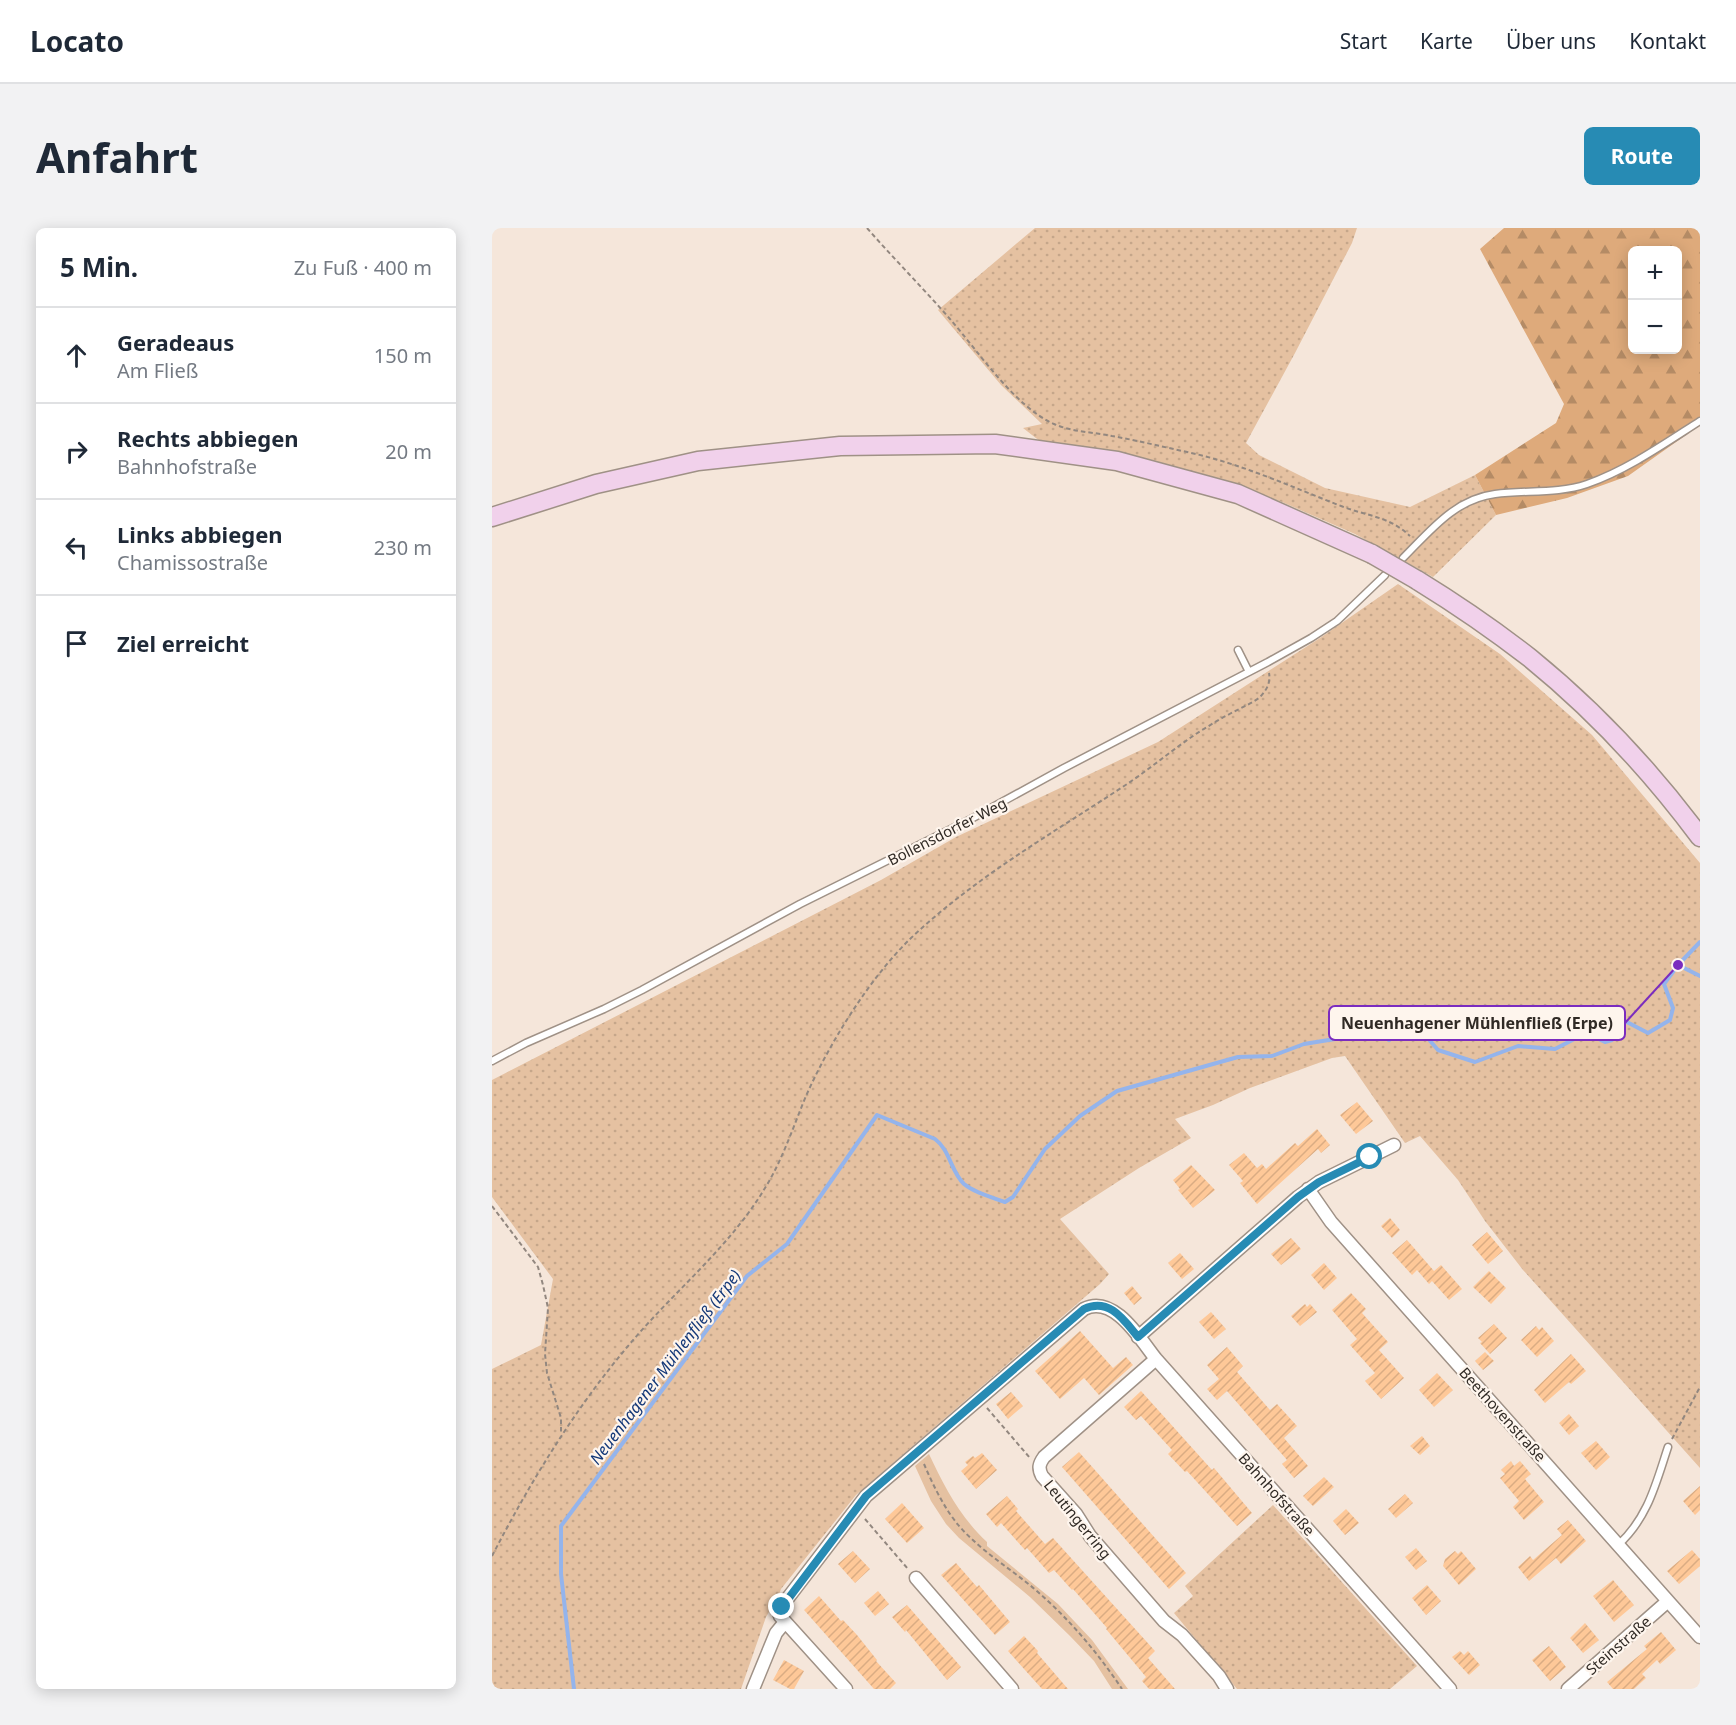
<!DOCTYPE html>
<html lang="de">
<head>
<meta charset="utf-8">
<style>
  body { margin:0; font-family:"Noto Sans",sans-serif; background:#f2f2f3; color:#1f2937 }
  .controls { position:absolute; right:18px; top:18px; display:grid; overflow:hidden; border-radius:9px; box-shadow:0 3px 15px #0003 }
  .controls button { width:54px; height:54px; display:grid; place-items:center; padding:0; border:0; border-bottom:2px solid #e0e1e3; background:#fff; color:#1f2937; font:30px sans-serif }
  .stop { position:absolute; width:18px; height:18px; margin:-14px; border:4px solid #278bb4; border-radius:50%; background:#fff }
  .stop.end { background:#278bb4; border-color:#fff; box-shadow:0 2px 6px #0008 }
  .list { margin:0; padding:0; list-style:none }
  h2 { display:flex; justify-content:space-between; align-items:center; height:78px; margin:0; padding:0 24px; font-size:26px }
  h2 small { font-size:20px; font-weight:400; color:#747a83 }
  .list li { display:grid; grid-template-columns:39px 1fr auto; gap:18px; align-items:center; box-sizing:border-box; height:96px; padding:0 24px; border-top:2px solid #e0e1e3 }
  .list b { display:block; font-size:22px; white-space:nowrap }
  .list p { margin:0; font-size:20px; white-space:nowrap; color:#747a83 }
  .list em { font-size:20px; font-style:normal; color:#747a83 }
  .icon { flex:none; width:33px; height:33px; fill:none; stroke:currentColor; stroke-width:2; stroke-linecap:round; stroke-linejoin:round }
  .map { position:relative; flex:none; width:1208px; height:1461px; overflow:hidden; border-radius:9px }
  header { display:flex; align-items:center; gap:36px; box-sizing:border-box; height:84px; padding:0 30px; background:#fff; border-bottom:2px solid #e0e1e3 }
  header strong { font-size:28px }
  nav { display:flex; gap:33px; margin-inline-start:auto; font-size:21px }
  .intro { display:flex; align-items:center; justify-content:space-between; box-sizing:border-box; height:144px; padding:0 36px }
  h1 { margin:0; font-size:42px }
  .button { padding:15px 27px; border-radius:9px; background:#278bb4; color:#fff; font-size:21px; font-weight:700 }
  main { display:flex; gap:36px; padding:0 36px }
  aside { flex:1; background:#fff; border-radius:9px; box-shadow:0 3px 15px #0003 }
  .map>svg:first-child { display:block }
</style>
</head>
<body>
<header>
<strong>Locato</strong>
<nav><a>Start</a><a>Karte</a><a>Über uns</a><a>Kontakt</a></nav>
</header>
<div class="intro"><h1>Anfahrt</h1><a class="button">Route</a></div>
<main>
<aside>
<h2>5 Min.<small>Zu Fuß · 400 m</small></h2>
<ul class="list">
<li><svg class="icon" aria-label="ahead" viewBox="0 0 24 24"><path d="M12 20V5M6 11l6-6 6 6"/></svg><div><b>Geradeaus</b><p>Am Fließ</p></div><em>150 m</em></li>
<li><svg class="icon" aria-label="right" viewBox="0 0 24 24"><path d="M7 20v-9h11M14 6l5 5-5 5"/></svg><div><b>Rechts abbiegen</b><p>Bahnhofstraße</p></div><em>20 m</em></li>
<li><svg class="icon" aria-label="left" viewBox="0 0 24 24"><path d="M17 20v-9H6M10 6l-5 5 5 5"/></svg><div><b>Links abbiegen</b><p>Chamissostraße</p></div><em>230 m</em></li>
<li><svg class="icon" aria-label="arrive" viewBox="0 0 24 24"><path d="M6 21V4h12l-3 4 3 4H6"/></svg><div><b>Ziel erreicht</b></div></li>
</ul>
</aside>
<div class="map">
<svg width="1208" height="1461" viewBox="0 0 1208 1461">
  <defs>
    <pattern id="grass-dots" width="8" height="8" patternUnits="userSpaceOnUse" patternTransform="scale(1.5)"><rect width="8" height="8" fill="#e5c1a1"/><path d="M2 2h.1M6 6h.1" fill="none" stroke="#c5a68a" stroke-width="1.8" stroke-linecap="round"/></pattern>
    <pattern id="forest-firs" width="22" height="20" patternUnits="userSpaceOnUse" patternTransform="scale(1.5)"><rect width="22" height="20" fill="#deaa7b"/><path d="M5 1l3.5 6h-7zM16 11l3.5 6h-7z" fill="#b48b65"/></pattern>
    <pattern id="building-hatch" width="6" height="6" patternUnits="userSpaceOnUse" patternTransform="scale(1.5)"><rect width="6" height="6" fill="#fec898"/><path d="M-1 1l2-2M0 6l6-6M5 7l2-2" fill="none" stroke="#daac83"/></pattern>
  </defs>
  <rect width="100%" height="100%" fill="#f5e6da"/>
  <!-- grass -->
  <path fill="url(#grass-dots)" d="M 543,0 L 865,0 L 860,15 L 803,125 L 754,215 L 767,227 L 833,260 L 918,279 L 983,247 L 1004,287 L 941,349 L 863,306 L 790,274 L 746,258 L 549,214 L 531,200 L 550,196 L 509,157 L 446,82 Z
    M 906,356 L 1008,426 L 1100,507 L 1208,635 L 1208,1240 L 1031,1042 L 993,993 L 966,952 L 928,908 L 913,915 L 853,828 L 840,830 L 758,860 L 721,877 L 683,891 L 699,910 L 647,940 L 568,991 L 617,1046 L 608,1056 L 364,1267 L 289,1361 L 286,1369 L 274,1389 L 249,1461 L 0,1461 L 0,1141 L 49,1117 L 61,1051 L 0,969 L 0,852 L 389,652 L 464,609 L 666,514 L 828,410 Z
    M 781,1277 L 925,1438 L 898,1461 L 745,1461 L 682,1385 L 701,1368 L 693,1358 Z"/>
  <!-- forest -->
  <path fill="url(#forest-firs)" fill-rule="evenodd" d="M 1012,0 L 1208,0 L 1208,197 L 1136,248 L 1075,270 L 1004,287 L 983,247 L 1064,195 L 1072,176 L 988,21 ZM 1140,22 L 1186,22 L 1186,122 L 1140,122 Z"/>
  <!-- park -->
  <path fill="#e5c1a1" d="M 437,1226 C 452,1258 468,1289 495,1314 L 495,1318 L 566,1376 L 600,1412 L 636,1461 L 620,1461 L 602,1433 L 578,1408 L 538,1369 L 467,1310 L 454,1296 L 439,1273 L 423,1238 Z"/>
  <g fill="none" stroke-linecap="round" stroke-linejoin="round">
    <!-- stream -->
    <path stroke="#94b4ec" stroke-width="4" d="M 1186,737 L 1208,714
      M 82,1461 L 69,1346 L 69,1298 L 255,1048 L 295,1016 L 385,887 L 443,911 C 458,922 459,944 472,956 C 483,965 499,969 513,974 L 521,969 L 553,921 L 588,888 L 625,863 L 746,829 L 780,828 L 812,816 L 843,811 L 862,795 L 871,795 L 884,805 L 897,812 L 920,800 L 933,807 L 946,822 L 983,834 L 1026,818 L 1063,821 L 1094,805 L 1113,814 L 1120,812 L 1131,792 L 1156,805 L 1178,792 L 1181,780 L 1172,756 L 1186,737 L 1208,748"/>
  </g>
  <!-- building -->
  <path fill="url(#building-hatch)" d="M 865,874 L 881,893 L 864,906 L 848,887 Z
    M 825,901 L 838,917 L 829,925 L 826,921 L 765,976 L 748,955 L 751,953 L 737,937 L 752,925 L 765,940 L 770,936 L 774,941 L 803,915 L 806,918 Z
    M 699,937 L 723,962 L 701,980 L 686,962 L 688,961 L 681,952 Z
    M 898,990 L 908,1002 L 900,1010 L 889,998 Z
    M 995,1004 L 1011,1023 L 996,1036 L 980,1017 Z
    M 799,1010 L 809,1021 L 789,1037 L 779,1026 Z
    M 915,1012 L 942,1043 L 949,1037 L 970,1061 L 957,1072 L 940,1053 L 937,1056 L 925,1042 L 920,1047 L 900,1025 Z
    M 688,1025 L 702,1041 L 690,1051 L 676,1035 Z
    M 832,1035 L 845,1050 L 832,1062 L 819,1047 Z
    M 997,1043 L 1014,1060 L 999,1076 L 981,1059 Z
    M 640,1058 L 650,1070 L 642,1077 L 632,1065 Z
    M 859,1065 L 874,1081 L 870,1085 L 896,1114 L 887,1122 L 912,1150 L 889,1171 L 873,1153 L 883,1145 L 858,1117 L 865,1111 L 840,1082 Z
    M 813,1076 L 815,1079 L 818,1076 L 825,1084 L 808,1098 L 799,1088 Z
    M 719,1084 L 734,1101 L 722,1111 L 707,1094 Z
    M 1002,1096 L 1015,1110 L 998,1126 L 988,1115 L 990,1114 L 986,1110 Z
    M 1044,1098 L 1047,1102 L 1050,1099 L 1062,1113 L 1045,1129 L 1029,1112 Z
    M 588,1103 L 621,1140 L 634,1129 L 641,1137 L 607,1167 L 592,1150 L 568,1171 L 543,1143 Z
    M 735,1119 L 751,1138 L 745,1144 L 778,1182 L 785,1176 L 805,1198 L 792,1210 L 816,1238 L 802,1250 L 790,1236 L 795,1232 L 735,1163 L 725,1172 L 715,1161 L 727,1151 L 715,1137 Z
    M 993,1124 L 1002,1133 L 991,1142 L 983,1133 Z
    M 1079,1126 L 1094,1143 L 1079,1156 L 1077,1154 L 1053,1175 L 1042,1162 Z
    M 945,1145 L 961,1162 L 942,1179 L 927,1162 Z
    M 649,1163 L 720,1242 L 722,1240 L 760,1285 L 745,1298 L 695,1243 L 693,1244 L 676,1226 L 680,1222 L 649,1188 L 644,1192 L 632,1179 Z
    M 519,1164 L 531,1178 L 516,1191 L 504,1176 Z
    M 1077,1186 L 1087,1198 L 1077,1207 L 1067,1195 Z
    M 930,1208 L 938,1218 L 928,1227 L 918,1218 Z
    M 1104,1213 L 1118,1229 L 1104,1242 L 1089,1225 Z
    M 587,1224 L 694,1345 L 677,1361 L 570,1239 Z
    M 490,1225 L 505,1242 L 484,1261 L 469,1243 L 476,1237 L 473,1234 L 481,1228 L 483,1230 Z
    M 1019,1233 L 1022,1238 L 1028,1233 L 1039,1246 L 1033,1251 L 1052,1274 L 1032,1292 L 1021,1279 L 1027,1273 L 1008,1250 L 1013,1246 L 1009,1242 Z
    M 832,1249 L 842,1259 L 821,1278 L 811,1268 Z
    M 1208,1258 L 1208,1282 L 1203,1287 L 1191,1273 Z
    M 913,1266 L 921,1275 L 904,1290 L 896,1281 Z
    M 515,1268 L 526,1281 L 524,1283 L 553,1316 L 561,1310 L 663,1423 L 656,1430 L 683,1461 L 657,1461 L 650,1453 L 654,1449 L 614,1401 L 615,1400 L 581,1361 L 580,1362 L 562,1342 L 557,1345 L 535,1320 L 533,1322 L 509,1295 L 505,1299 L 494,1286 Z
    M 410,1275 L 432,1300 L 415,1315 L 393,1291 Z
    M 854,1281 L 867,1295 L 853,1307 L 841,1293 Z
    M 1076,1292 L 1094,1313 L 1069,1336 L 1064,1330 L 1037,1353 L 1026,1339 L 1038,1328 L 1041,1332 L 1070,1307 L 1065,1301 Z
    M 924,1320 L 935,1333 L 924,1342 L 913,1329 Z
    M 1200,1322 L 1208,1331 L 1208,1338 L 1187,1356 L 1175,1343 Z
    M 361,1323 L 378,1341 L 363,1355 L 346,1336 Z
    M 963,1323 L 966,1326 L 969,1323 L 984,1341 L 967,1357 L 951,1338 L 953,1331 Z
    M 464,1335 L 485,1359 L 487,1357 L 518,1394 L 503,1407 L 449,1347 Z
    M 1121,1352 L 1142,1377 L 1122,1394 L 1101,1368 Z
    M 935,1357 L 949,1373 L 934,1387 L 920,1370 Z
    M 386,1363 L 397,1376 L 383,1388 L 372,1375 Z
    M 327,1368 L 349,1393 L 351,1392 L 365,1407 L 385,1432 L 384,1433 L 404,1455 L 398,1461 L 382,1461 L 312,1382 Z
    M 415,1377 L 469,1439 L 455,1452 L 414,1402 L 413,1404 L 400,1389 Z
    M 1093,1395 L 1107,1412 L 1091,1425 L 1078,1410 Z
    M 1169,1404 L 1184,1422 L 1168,1436 L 1165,1432 L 1150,1446 L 1154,1450 L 1142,1461 L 1121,1461 L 1115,1454 L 1155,1421 L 1152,1418 Z
    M 532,1408 L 546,1423 L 545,1425 L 576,1461 L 550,1461 L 516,1423 Z
    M 1057,1418 L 1074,1439 L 1058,1453 L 1040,1432 Z
    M 968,1423 L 972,1427 L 976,1423 L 988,1437 L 977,1447 L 960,1429 Z
    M 292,1432 L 312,1443 L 302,1461 L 298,1461 L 281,1452 Z"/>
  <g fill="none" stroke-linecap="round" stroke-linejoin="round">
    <defs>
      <path id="lane" d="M 911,330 C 938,303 963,271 1003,266 C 1034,262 1066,266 1095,256 C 1135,242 1172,216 1208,193
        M 746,422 L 757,444
        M 0,833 L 34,815 L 112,781 L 150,762 L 308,676 L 479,591 L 572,540 L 776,434 L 819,410 L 845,393 L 893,347
        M 1126,1317 C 1156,1290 1164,1255 1176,1219"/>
      <path id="street" d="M 816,961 L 839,994 L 1208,1409
        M 646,1109 L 806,969 L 827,954 L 902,917
        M 664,1131 L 552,1229 C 547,1236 546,1240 550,1248 L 584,1286 L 598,1308 L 672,1393 L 690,1407 L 727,1448 L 735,1461
        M 424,1350 L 520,1461
        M 261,1461 L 284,1405 L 293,1394
        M 354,1461 L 288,1388 L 287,1384 L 289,1379 L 374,1268 L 592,1081 C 622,1066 648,1111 664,1131 L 958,1461
        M 1076,1461 L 1176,1373"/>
      <path id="secondary" d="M 0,289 L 104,256 L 206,233 L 348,218 L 503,216 L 625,233 L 746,266 L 880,326
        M 925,352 C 964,376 1002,402 1038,430 C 1102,482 1159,543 1208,609"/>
    </defs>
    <!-- lane casing -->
    <use href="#lane" stroke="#9f9186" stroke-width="9"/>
    <!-- street casing -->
    <use href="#street" stroke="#9f9186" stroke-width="15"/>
    <!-- secondary casing -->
    <use href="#secondary" stroke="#9f9186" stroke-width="21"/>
    <!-- path -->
    <path stroke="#92877f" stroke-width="2" stroke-dasharray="4.5 3" stroke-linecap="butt" d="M 375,0 C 402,31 431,60 458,91 C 486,123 523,179 562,196 C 580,204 601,204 620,208 C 648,213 676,220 704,226 C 754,238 800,259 849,278 C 874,288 897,288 918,308
      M 0,978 L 46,1039 L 51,1057 L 56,1080 L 53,1126 L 55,1145 L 69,1190 L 69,1206
      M 495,1180 L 538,1230
      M 1180,1211 L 1208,1159
      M 432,1236 C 441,1257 453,1282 468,1299 C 491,1325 521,1342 546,1364 C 578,1392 606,1425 630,1461
      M 373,1291 L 416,1341
      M 0,1328 C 40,1251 85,1177 142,1111 C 185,1061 239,1017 273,960 C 291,931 301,899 314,868 C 337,816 377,751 418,711 C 481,651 556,608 629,560 C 657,542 682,520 710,502 C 719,497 727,491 736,487 C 746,481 757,477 767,470 C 774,463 779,455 777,445"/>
    <!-- lane -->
    <use href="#lane" stroke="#fff" stroke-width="6"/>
    <!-- street -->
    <use href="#street" stroke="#fff" stroke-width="12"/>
    <!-- secondary -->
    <use href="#secondary" stroke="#f1d1eb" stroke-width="18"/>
    <defs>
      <path id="secondary-bridge" d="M 880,326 L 925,352"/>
    </defs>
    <!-- secondary-bridge casing -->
    <use href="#secondary-bridge" stroke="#9f9186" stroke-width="21" stroke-linecap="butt"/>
    <!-- secondary-bridge -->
    <use href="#secondary-bridge" stroke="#f1d1eb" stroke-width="18"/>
  </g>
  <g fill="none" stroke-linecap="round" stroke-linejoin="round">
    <!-- route -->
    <path stroke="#278bb4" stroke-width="8" d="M 290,1379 L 374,1268 L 592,1081 C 617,1069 632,1092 646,1109 L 806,969 L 827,954 L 878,929"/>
  </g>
  <g text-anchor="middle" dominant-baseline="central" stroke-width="4.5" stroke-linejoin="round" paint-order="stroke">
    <!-- street labels -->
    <g font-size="15" fill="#302a25" stroke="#fef5ed">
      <text transform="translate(455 603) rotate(-27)">Bollensdorfer Weg</text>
      <text transform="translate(1011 1186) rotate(48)">Beethovenstraße</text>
      <text transform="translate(785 1266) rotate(48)">Bahnhofstraße</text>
      <text transform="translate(586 1291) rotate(51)">Leutingerring</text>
      <text transform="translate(1126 1417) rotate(-41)">Steinstraße</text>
    </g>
    <!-- water labels -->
    <g font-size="16" font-style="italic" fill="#143878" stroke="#fef5ed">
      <text transform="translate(173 1139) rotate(-53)">Neuenhagener Mühlenfließ (Erpe)</text>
    </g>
  </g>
  <!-- callouts -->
  <path fill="none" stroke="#7b2cbf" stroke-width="2" d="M1186 737L1133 795"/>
  <circle fill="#7b2cbf" stroke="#fef5ed" stroke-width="2" cx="1186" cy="737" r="6"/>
  <rect fill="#fef5ed" stroke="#7b2cbf" stroke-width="2" x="837" y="778" width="296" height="34" rx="6"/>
  <g font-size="16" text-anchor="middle" font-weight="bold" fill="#302a25">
    <text x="985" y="801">Neuenhagener Mühlenfließ (Erpe)</text>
  </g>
</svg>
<div class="controls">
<button>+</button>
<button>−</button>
</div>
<div class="stop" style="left:878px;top:929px"></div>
<div class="stop end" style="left:290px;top:1379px"></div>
</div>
</main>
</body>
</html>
